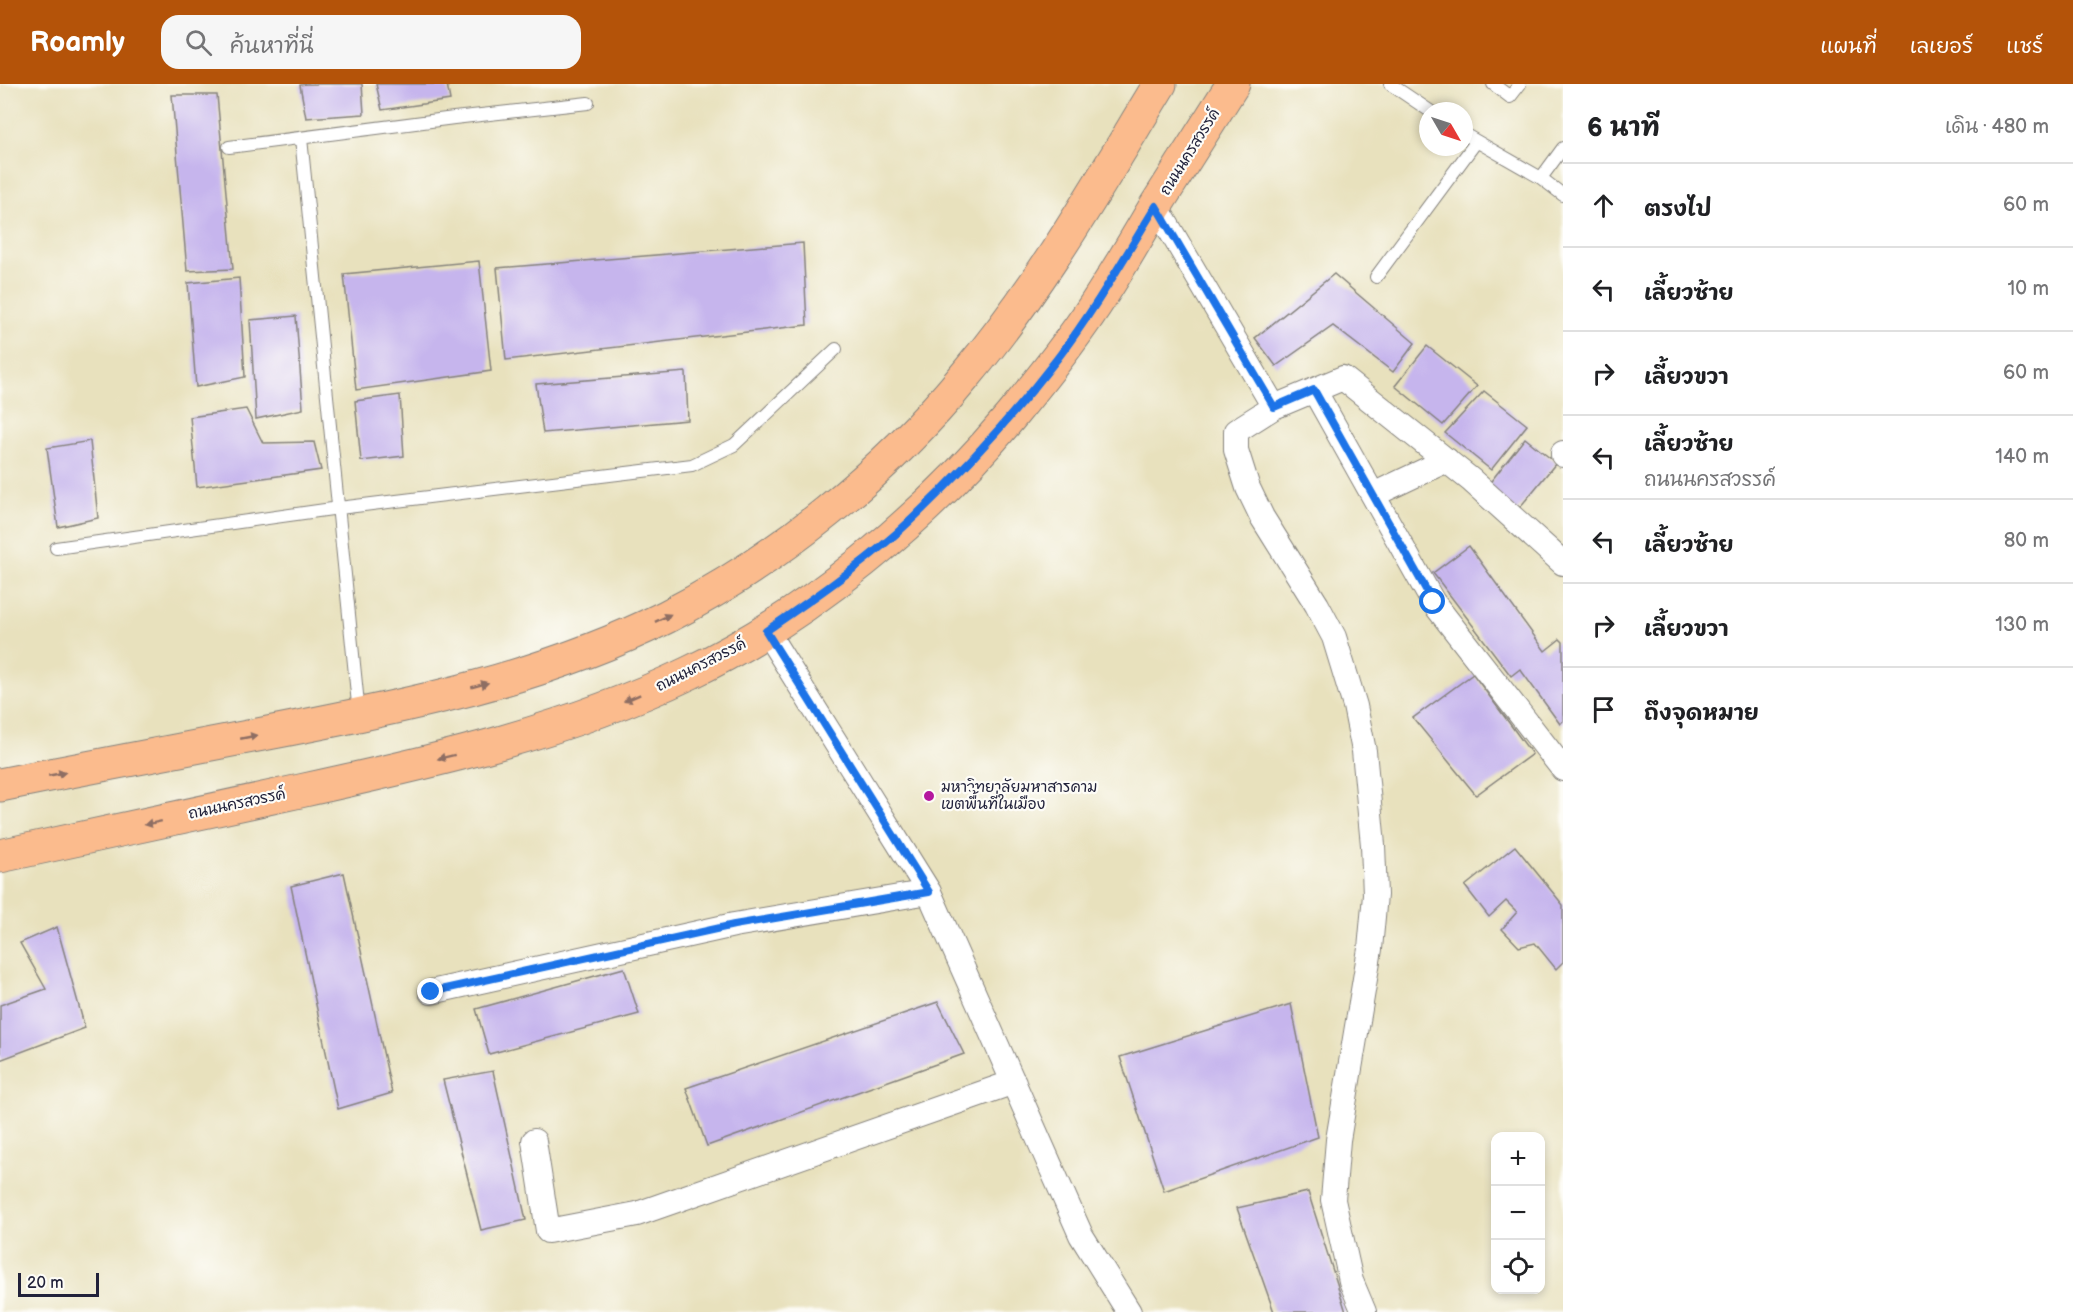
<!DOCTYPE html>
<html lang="th">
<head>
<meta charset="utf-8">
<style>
  body { margin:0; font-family:"Balsamiq Sans","Playpen Sans Thai",sans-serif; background:#f6f6f6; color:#202124 }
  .controls { position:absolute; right:18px; bottom:18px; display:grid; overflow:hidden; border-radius:12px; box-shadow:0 3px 9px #0003 }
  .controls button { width:54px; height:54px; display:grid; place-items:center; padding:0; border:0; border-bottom:2px solid #e0e0e0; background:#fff; color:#202124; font:30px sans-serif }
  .compass { position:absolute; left:1419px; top:18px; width:54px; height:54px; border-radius:50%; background:#fff; box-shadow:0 3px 9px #0003; rotate:129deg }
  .scale { position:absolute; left:18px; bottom:15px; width:81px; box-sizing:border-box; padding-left:6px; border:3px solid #22223b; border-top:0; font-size:16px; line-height:21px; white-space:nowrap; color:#22223b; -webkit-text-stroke:4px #fdfcf7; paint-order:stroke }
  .stop { position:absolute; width:18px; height:18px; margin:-14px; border:4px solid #1a73e8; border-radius:50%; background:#fff }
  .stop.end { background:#1a73e8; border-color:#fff; box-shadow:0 2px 6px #0008 }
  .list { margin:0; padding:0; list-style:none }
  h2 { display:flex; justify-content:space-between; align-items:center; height:78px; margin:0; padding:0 24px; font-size:26px }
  h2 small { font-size:20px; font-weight:400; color:#757577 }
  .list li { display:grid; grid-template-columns:39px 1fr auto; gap:18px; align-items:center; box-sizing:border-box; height:84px; padding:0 24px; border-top:2px solid #e0e0e0 }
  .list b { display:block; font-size:22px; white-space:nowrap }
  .list p { margin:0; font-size:20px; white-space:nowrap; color:#757577 }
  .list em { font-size:20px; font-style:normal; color:#757577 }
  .icon { flex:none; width:33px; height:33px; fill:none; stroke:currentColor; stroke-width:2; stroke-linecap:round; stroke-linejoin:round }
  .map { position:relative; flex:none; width:1563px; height:1228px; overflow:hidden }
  header { display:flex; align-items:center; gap:36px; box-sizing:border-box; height:84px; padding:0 30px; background:#b45309; color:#fff }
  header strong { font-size:28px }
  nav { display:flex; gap:33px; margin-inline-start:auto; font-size:21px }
  .search { width:420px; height:54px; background:#f6f6f6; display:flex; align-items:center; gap:15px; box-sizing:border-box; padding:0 21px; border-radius:18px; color:#757577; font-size:22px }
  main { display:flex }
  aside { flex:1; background:#fff }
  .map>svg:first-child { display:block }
</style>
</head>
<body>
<header>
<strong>Roamly</strong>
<div class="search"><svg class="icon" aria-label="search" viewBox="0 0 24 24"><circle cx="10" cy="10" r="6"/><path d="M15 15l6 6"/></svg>ค้นหาที่นี่</div>
<nav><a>แผนที่</a><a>เลเยอร์</a><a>แชร์</a></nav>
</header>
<main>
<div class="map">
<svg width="1563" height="1228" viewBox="0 0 1563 1228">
  <rect width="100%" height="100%" fill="#fdfcf7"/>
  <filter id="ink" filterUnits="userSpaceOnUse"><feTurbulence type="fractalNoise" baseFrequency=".0167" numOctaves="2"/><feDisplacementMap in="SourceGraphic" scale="12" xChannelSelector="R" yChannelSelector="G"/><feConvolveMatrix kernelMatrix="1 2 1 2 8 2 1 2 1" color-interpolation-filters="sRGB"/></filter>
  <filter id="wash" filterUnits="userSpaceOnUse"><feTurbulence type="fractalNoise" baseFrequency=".008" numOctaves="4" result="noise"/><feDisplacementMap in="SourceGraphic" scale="24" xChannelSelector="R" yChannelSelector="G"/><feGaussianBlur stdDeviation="1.35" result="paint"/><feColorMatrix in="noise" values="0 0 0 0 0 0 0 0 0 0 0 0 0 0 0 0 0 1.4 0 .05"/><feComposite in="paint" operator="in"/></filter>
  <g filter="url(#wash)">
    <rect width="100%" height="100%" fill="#e8e1bd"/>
    <g id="blocks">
      <!-- building -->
      <path fill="#c6b5ed" d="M 306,0 L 362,0 L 364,30 L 306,34 L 300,1 Z
        M 376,0 L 447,0 L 450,16 L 382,26 Z
        M 172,11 L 217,11 L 233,185 L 187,187 Z
        M 803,159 L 807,241 L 506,276 L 497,184 Z
        M 479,177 L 491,287 L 356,306 L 344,190 Z
        M 1334,190 L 1415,259 L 1393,288 L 1333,242 L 1276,282 L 1255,254 Z
        M 239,194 L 245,293 L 196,303 L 188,199 Z
        M 296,232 L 303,325 L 256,335 L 250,236 Z
        M 1427,262 L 1477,302 L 1443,341 L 1395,302 Z
        M 686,288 L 688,336 L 543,349 L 536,300 Z
        M 1484,307 L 1527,341 L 1491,386 L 1445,349 Z
        M 400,311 L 404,372 L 361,377 L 355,317 Z
        M 246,325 L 263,359 L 314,358 L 321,386 L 197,403 L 190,333 Z
        M 1525,354 L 1556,379 L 1516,428 L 1488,401 Z
        M 90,357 L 98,434 L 58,443 L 47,364 Z
        M 1469,462 L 1545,567 L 1560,555 L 1563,558 L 1563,637 L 1560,640 L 1520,585 L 1511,592 L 1433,489 Z
        M 1473,590 L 1532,670 L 1476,711 L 1413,634 Z
        M 1515,762 L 1563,821 L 1563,878 L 1556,885 L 1535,859 L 1519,863 L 1502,845 L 1517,828 L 1506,817 L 1489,833 L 1465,802 Z
        M 344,789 L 392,1009 L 338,1025 L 291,802 Z
        M 57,843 L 85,944 L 0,976 L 0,921 L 46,905 L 20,859 Z
        M 624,884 L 639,930 L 489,970 L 476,925 Z
        M 938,918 L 964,970 L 707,1062 L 686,1004 Z
        M 1291,920 L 1318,1053 L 1164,1107 L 1120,973 Z
        M 493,987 L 526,1136 L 481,1146 L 443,996 Z
        M 1308,1108 L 1346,1228 L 1274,1228 L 1237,1124 Z"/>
    </g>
  </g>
  <g filter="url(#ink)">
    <use href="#blocks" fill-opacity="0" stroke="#85827c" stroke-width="1.5"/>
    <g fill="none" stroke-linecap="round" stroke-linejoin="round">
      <defs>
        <path id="lane" d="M 1390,0 L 1430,27
          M 1493,0 L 1510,13 L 1520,0
          M 1464,50 L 1541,94 L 1563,111
          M 301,54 L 359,630
          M 229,63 L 454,34 L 588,19
          M 1541,94 L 1563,64
          M 1376,193 L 1476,58
          M 56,464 L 339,424 L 692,381 L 734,361 L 836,265"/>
        <path id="street" d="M 1156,122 L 1274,323 L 1343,294 L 1471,396 L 1563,479
          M 1314,306 L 1433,518 L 1563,685
          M 1274,323 L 1236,347 L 1236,366 L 1248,404 L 1262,433 L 1317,521 L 1334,553 L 1355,622 L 1364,667 L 1373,761 L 1375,811 L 1370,865 L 1338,1056 L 1333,1116 L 1351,1197 L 1364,1228
          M 1563,369 L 1563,371
          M 1373,411 L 1447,376
          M 766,547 L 929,808 L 1081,1151 L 1129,1228
          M 431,908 L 734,841 L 929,808
          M 534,1057 L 548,1147 L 637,1130 L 1014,998"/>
        <path id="primary" d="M 0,701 C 89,683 178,666 268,649 C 403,623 542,595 666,533 C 778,476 885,389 965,292 C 1041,202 1099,100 1160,0
          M 0,772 C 100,750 200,728 300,707 C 433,678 566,648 689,589 C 806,534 929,431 1011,332 C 1044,292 1076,252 1103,209 C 1121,181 1138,152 1155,123 C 1181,82 1207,41 1233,0"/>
      </defs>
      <!-- lane casing -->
      <use href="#lane" stroke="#85827c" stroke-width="14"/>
      <!-- street casing -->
      <use href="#street" stroke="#85827c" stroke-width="26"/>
      <!-- primary casing -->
      <use href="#primary" stroke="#85827c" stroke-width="35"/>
      <!-- lane -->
      <use href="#lane" stroke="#fff" stroke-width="12"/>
      <!-- street -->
      <use href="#street" stroke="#fff" stroke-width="24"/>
      <!-- primary -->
      <use href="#primary" stroke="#fbbb8d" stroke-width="33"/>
    </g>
    <!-- one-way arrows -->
    <defs><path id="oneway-solid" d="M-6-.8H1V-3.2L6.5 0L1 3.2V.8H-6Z" transform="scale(1.5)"/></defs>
    <g fill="#8e6e64">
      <use href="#oneway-solid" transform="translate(663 534) rotate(-26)"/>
      <use href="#oneway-solid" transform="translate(480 601) rotate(-15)"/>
      <use href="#oneway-solid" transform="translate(632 614) rotate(156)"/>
      <use href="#oneway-solid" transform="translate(249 653) rotate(-11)"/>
      <use href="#oneway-solid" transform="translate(446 673) rotate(166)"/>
      <use href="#oneway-solid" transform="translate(57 690) rotate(-11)"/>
      <use href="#oneway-solid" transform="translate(153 739) rotate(168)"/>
    </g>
  </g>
  <g fill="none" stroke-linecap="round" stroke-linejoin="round" filter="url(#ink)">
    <!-- route -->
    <path stroke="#1a73e8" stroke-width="8" d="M 431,908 L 734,841 L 929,808 L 766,547 C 811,516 856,485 897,449 C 955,396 1009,337 1057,275 C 1094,227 1124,174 1156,122 L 1274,323 L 1314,306 L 1433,518"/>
  </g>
  <!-- markers -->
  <circle fill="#b5179e" stroke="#fdfcf7" stroke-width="2" cx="929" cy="712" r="6"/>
  <g text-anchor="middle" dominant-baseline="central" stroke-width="4.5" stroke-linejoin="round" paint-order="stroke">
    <!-- street labels -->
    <g font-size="15" fill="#22223b" stroke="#fdfcf7">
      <text transform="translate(1190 68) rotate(-58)">ถนนนครสวรรค์</text>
      <text transform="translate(701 581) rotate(-27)">ถนนนครสวรรค์</text>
      <text transform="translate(237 720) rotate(-12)">ถนนนครสวรรค์</text>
    </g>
    <!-- poi labels -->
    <g font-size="15" fill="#22223b" stroke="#fdfcf7" text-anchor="start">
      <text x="941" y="703">มหาวิทยาลัยมหาสารคาม<tspan x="941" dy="17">เขตพื้นที่ในเมือง</tspan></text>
    </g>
  </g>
</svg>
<div class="controls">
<button>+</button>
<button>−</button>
<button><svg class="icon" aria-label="locate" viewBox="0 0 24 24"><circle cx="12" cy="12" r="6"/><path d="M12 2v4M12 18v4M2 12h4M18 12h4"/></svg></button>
</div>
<svg class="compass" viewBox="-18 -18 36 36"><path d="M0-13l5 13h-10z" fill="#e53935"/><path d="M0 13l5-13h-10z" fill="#757577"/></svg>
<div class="scale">20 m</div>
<div class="stop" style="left:1433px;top:518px"></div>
<div class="stop end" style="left:431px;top:908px"></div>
</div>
<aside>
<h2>6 นาที<small>เดิน · 480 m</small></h2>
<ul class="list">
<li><svg class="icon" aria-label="ahead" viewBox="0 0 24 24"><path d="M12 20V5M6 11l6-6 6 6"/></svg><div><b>ตรงไป</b></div><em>60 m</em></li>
<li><svg class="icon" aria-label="left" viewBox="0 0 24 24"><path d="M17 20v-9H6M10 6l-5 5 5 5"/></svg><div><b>เลี้ยวซ้าย</b></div><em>10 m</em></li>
<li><svg class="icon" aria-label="right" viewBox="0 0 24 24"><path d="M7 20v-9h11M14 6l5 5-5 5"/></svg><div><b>เลี้ยวขวา</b></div><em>60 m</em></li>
<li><svg class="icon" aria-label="left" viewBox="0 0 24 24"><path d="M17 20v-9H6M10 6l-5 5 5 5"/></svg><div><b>เลี้ยวซ้าย</b><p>ถนนนครสวรรค์</p></div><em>140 m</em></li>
<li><svg class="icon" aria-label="left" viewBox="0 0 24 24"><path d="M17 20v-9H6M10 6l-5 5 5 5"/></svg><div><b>เลี้ยวซ้าย</b></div><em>80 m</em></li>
<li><svg class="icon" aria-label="right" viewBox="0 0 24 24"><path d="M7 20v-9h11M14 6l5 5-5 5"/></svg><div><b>เลี้ยวขวา</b></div><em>130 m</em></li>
<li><svg class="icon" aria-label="arrive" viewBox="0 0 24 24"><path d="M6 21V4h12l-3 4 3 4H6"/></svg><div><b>ถึงจุดหมาย</b></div></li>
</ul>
</aside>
</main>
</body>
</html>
